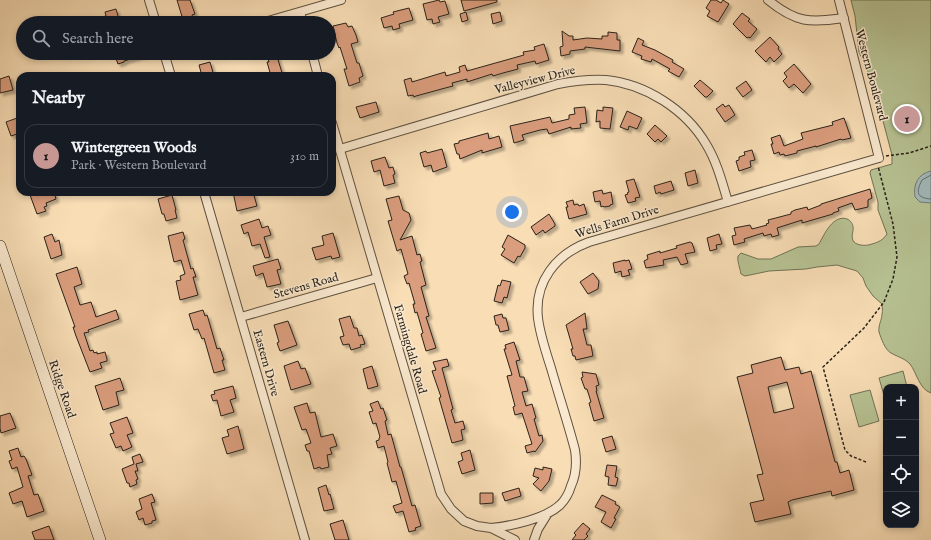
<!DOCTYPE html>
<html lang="en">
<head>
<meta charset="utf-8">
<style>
  body { margin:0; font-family:"IM FELL English",serif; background:#242831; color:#f1f3f6 }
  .controls { position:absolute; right:12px; bottom:12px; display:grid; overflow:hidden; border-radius:8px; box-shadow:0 2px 6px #0003 }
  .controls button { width:36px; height:36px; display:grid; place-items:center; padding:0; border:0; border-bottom:1px solid #363941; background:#171b24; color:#f1f3f6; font:20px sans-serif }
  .you { position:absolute; left:512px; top:212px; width:14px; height:14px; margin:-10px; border:3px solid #fff; border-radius:50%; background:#1a73e8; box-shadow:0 0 0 6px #1a73e833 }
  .badge { display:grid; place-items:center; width:26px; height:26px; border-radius:50%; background:#c59692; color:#111; font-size:13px; font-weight:700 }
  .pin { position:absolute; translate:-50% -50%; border:2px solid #fff; box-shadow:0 1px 4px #0006 }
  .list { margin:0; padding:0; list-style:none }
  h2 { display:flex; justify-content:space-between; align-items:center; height:52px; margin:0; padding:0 16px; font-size:17px }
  h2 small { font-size:13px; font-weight:400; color:#9ea1a6 }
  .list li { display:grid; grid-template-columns:26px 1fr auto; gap:12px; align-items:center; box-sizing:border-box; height:64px; margin:0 8px 8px; padding:0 8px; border:1px solid #363941; border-radius:12px }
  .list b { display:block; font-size:15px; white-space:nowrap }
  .list p { margin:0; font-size:13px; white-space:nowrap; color:#9ea1a6 }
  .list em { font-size:13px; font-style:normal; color:#9ea1a6 }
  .icon { flex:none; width:22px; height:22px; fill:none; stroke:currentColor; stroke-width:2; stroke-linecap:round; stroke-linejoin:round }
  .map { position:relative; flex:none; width:931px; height:540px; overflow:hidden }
  .search { position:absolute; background:#171b24; box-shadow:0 2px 6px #0003; left:16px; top:16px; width:320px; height:44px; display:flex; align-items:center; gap:10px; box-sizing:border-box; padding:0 14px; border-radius:22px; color:#9ea1a6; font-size:15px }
  .panel { position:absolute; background:#171b24; box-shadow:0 2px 6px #0003; left:16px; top:72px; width:320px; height:124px; border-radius:12px }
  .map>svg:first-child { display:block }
</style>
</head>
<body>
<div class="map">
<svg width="931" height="540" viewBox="0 0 931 540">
  <defs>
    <filter id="shadow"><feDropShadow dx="3" dy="3" stdDeviation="1" flood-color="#0004"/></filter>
  </defs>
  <rect width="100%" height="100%" fill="#f8ddb5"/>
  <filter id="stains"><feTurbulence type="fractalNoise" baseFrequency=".005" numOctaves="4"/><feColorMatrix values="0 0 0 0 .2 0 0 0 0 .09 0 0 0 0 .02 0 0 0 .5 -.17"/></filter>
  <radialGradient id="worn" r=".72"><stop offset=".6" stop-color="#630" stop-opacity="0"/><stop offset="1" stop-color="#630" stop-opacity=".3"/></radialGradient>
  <!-- green -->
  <path fill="#b7c293" stroke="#707256" d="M 851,0 L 931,0 L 931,393 C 919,389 917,373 910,364 C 904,358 898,357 891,353 C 885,350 881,338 879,332 C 878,325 882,320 882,314 C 883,311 882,307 882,304 L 873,296 L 866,286 L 863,278 L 857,271 L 837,265 L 817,267 L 806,269 L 769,271 L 745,276 L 741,274 C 740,268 737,261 738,256 L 741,253 L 758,259 L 771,259 L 798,247 L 816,246 L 819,244 C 824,235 833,214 847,219 C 850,220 853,224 853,227 C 854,231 850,237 854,242 C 858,246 867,246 872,244 C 879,242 883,240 887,234 L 878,210 L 878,202 L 870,173 L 871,170 L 892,164 L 892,155 L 873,83 L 859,52 L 855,16 Z
    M 903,371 L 907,387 L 886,387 L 885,399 L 879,378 Z
    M 870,390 L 879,421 L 859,427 L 850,395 Z"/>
  <!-- water -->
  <path fill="#a2b9b9" stroke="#727d79" d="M 931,171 L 931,203 L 920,202 L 915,197 C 913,184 918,174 931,171 Z"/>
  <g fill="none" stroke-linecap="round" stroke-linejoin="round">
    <!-- shore -->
    <path stroke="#666e69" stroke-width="1" d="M 931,175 L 922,180 C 916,192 916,198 931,199"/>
  </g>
  <!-- building -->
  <path fill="#da9d7d" stroke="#2a2219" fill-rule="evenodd" filter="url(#shadow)" d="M 177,0 L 190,0 L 195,14 L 192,15 L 195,23 L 184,23 Z
    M 439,0 L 440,2 L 445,1 L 449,14 L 438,17 L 440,22 L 433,24 L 432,19 L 427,20 L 423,4 Z
    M 461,0 L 497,0 L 497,2 L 464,11 Z
    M 711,0 L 716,0 L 721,3 L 723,0 L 729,4 L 718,22 L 707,16 L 710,11 L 706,8 Z
    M 409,8 L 413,20 L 399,24 L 400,28 L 393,30 L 392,26 L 384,28 L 381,18 L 394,14 L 393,12 Z
    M 116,9 L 120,23 L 104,23 L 102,17 L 106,16 L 105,12 Z
    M 466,12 L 468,20 L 462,22 L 460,14 Z
    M 500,12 L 502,21 L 493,24 L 491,14 Z
    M 742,13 L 750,19 L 748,21 L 757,29 L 750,38 L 749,37 L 747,38 L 733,24 Z
    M 346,23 L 348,27 L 352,26 L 356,35 L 358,42 L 351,44 L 357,63 L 359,63 L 363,76 L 359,78 L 360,82 L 349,86 L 344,69 L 347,69 L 340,47 L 339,48 L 337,43 L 333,26 Z
    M 562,31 L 569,36 L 573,36 L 573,40 L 587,38 L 602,39 L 602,36 L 608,36 L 608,32 L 617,33 L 617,40 L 620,40 L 620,51 L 585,47 L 585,49 L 570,51 L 570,54 L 561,56 L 560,47 L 563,46 Z
    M 770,37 L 779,47 L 778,49 L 782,54 L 774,62 L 770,57 L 766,62 L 755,51 Z
    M 638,38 L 644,41 L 642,45 L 655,50 L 673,60 L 672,62 L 684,69 L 679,77 L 668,71 L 670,69 L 652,59 L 651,62 L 641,59 L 642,56 L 632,52 Z
    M 544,44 L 549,60 L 536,64 L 535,61 L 517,65 L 518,69 L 503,73 L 493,76 L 492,74 L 467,82 L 467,79 L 452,83 L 453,86 L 449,87 L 416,96 L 414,97 L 413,95 L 408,96 L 404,80 L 411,78 L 412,82 L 445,72 L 446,76 L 460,72 L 459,67 L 465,65 L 467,71 L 524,55 L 523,52 L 535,50 L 534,47 Z
    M 114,53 L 144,53 L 145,55 L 124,61 L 124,62 L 118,64 Z
    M 266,53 L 276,53 L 283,76 L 271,76 L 267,62 L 269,62 Z
    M 210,62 L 214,76 L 202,76 L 199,65 Z
    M 794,64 L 811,84 L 803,93 L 794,84 L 789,88 L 783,81 L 787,77 L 784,73 Z
    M 9,76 L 13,90 L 0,93 L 0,79 Z
    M 700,80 L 713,91 L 707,97 L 705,97 L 694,86 Z
    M 746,81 L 752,90 L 743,97 L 736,88 Z
    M 376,102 L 379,112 L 360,118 L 356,107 Z
    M 723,104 L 725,107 L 729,105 L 735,115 L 725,122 L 716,109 Z
    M 585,107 L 587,123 L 580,124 L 581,128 L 571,129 L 571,127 L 549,134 L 547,129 L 540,130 L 522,135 L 524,140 L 514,143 L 510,126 L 550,117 L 552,123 L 569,119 L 569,115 L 575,114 L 574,108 Z
    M 603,107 L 613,108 L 610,129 L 600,128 L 600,121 L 596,122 L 597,110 L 603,111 Z
    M 627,111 L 642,118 L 637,129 L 629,126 L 628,130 L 620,127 Z
    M 20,117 L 20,133 L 11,136 L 6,122 Z
    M 844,118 L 851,138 L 842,140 L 841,139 L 816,147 L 816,146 L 797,151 L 797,153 L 785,156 L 784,154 L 780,155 L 779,152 L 774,154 L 771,144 L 773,144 L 771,138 L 780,135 L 784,146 L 803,139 L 801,133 L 833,125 L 832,122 Z
    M 655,125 L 667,136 L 661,142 L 658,139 L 655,142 L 647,134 Z
    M 488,133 L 489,139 L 499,136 L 502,147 L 482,153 L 482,150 L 460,159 L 459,154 L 457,154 L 454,144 L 459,143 L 459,141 Z
    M 442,149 L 447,167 L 433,172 L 431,165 L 424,167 L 420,153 L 426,151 L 427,153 Z
    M 752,150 L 755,160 L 750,161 L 751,167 L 739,171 L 736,161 L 739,160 L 739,157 L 745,155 L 744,152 Z
    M 385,157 L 389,168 L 393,167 L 395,174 L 393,175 L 395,183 L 384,186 L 380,170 L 374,172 L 371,161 Z
    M 695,170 L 698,183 L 688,186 L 685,173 Z
    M 634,179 L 640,197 L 635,198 L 636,201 L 628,203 L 625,195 L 628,194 L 627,193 L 629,192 L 626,181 Z
    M 671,181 L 674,190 L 661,194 L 660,192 L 656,194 L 654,186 Z
    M 870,189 L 872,198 L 868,200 L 868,207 L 855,210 L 852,203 L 838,208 L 839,211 L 833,213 L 833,214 L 802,223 L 802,220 L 777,228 L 779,235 L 772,237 L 771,234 L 764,236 L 763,233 L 744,239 L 745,242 L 734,245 L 732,236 L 736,235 L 734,228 L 750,225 L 752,229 L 767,225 L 766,224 L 769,223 L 768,220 L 791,214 L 791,212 L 795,210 L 807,207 L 808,210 L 821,205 L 821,204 Z
    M 602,190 L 603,194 L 611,192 L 613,204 L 610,205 L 610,206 L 604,207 L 603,206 L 601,207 L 600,201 L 595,202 L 593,192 Z
    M 39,192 L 54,192 L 56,199 L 46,203 L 47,206 L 44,207 L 46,211 L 37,214 L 30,195 Z
    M 233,192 L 253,192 L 257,206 L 237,211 Z
    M 172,195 L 176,210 L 175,210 L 177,218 L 166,221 L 164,214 L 162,214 L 158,199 Z
    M 399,196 L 403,210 L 409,213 L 411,220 L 400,240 L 412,236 L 417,255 L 420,254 L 422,261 L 420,262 L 426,285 L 421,287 L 429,316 L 426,317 L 436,348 L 426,351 L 421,334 L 423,333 L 417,312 L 415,313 L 413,304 L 415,304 L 409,283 L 407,284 L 404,276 L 408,274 L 401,249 L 397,251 L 388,221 L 392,220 L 386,199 Z
    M 573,200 L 574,205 L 578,204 L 579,206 L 584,204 L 587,214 L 569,219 L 566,207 L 568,207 L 566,202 Z
    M 549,214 L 555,224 L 555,226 L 545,233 L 543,230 L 536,235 L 531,227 Z
    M 259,219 L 262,228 L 268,226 L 271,235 L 264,237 L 270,257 L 265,258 L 260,244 L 252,246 L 248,232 L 244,234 L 241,225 Z
    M 183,232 L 185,239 L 183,240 L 191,269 L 193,268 L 196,277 L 193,277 L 198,295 L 180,300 L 176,281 L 181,280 L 180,276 L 185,274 L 181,260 L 174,262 L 168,236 Z
    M 333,233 L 340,257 L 332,259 L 331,256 L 316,260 L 312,248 L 324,245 L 322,236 Z
    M 52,234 L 55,242 L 59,240 L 62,255 L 51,259 L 44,237 Z
    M 719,234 L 722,244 L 716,245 L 717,249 L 710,251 L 707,238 Z
    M 508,235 L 525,245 L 525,248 L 520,257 L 518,256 L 514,263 L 501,255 L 505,249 L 502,247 Z
    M 690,242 L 692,243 L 695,252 L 685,254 L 688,263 L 681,265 L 677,257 L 663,260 L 664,265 L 646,268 L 644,261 L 648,259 L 647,255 L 660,251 L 660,253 L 677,248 L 676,246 Z
    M 278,259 L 281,269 L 277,270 L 281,284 L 267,287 L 263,273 L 256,276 L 253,266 Z
    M 625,260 L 625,261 L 629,260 L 632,269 L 628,270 L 630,275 L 622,277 L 621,271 L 615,273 L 613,263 Z
    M 77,267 L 82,284 L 74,287 L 80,305 L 91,302 L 96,317 L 116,310 L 119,319 L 88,330 L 89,332 L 84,333 L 90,351 L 93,350 L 94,353 L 97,352 L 97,354 L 105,352 L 107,359 L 107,361 L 100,363 L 102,368 L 90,372 L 76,336 L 73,327 L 75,327 L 56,274 Z
    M 593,273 L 599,281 L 598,289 L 588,294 L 580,282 Z
    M 502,280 L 511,282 L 507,298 L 504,297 L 502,303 L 494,301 L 498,285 L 500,286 Z
    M 203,310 L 205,316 L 207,315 L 208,318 L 217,349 L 220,348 L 224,360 L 222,360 L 225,370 L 214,373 L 204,338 L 202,339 L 198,329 L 194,330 L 189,314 Z
    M 585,313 L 587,329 L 583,329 L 587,345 L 591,345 L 593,356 L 576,360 L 575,356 L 573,356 L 571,349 L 573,349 L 566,325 Z
    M 502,314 L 503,318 L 506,318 L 509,330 L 500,332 L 498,325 L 496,325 L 494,316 Z
    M 350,316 L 354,328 L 357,328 L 359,336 L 362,335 L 365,344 L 360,345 L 361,347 L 351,350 L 349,344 L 343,345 L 340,337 L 344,336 L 339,319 Z
    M 288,321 L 297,345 L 280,351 L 277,343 L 279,342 L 274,325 Z
    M 514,342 L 520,360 L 516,361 L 520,377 L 524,377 L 528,391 L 522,392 L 526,406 L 532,404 L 536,418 L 534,419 L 539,436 L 542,435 L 543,441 L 535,452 L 534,451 L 527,453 L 525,446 L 532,444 L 522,413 L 515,415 L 513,407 L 515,406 L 507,376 L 512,375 L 504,349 L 506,349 L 505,345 Z
    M 781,357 L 785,370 L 799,367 L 801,374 L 811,371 L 835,462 L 837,462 L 840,473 L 849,470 L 854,490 L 832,496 L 831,491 L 792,500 L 788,502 L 791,514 L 755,522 L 750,503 L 764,500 L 757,475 L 763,474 L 737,377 L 753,373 L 751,365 ZM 787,382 L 794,408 L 774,413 L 768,387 Z
    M 447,359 L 449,366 L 442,368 L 453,409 L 451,410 L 455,423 L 463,421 L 465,429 L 461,430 L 463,440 L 452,443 L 439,398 L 441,397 L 432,371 L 436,370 L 433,362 Z
    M 298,361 L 301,369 L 305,368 L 311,384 L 291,390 L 284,366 Z
    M 372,366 L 378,386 L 368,389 L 363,369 Z
    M 582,372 L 596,374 L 599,385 L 596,386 L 597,391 L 596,391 L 604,418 L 594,421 L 589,403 L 591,402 L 587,389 L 585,389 L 581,378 L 583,377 Z
    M 120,378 L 124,390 L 116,392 L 119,405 L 103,410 L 95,386 Z
    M 233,386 L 236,398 L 230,400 L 234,412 L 221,416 L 217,400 L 213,401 L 211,395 L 215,394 L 214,391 Z
    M 378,401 L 381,409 L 383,408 L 387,420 L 385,421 L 388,435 L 391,434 L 400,467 L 401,467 L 412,506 L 415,505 L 421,526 L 415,528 L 416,530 L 409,532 L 403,511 L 396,513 L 393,506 L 402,503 L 396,481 L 392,482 L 387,463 L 388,462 L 384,446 L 378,448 L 376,441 L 379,440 L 379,438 L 380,437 L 376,423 L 373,424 L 369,412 L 373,411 L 370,404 Z
    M 307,403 L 310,413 L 315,412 L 321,437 L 333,434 L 337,446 L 330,448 L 332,454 L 327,455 L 329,467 L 321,469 L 320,467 L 314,469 L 309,451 L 307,451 L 305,445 L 311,443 L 306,429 L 302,430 L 294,407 Z
    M 10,413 L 16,428 L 1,433 L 0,428 L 0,416 Z
    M 127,417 L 133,433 L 127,435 L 132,447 L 123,451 L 121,446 L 116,448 L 110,434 L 114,433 L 110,423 Z
    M 238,426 L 244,449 L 227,454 L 222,438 L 229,436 L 227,430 Z
    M 612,436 L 616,449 L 606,452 L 602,439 Z
    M 18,448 L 21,457 L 24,456 L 26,459 L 32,475 L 28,476 L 34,495 L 38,494 L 44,511 L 27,517 L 22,501 L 13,504 L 9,493 L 23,487 L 17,467 L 12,469 L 9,461 L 12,460 L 9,451 Z
    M 470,450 L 475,470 L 462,474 L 458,462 L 463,460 L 461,453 Z
    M 140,454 L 143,462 L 136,464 L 138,471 L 135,471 L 138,479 L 136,480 L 137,484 L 130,487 L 129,483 L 127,483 L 122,469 L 134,464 L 132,457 Z
    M 607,465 L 617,466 L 615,477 L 618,478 L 616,486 L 608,485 L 609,477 L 605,476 Z
    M 543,467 L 552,469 L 549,481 L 541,491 L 533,484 L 539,478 L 533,476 L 535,468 L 543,470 Z
    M 326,485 L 329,495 L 330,494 L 334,509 L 324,511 L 318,488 Z
    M 519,488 L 521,496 L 505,501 L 502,493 Z
    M 480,493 L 493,493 L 493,503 L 480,504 Z
    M 152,494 L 155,502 L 151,503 L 156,520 L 152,521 L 152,523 L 145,525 L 143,518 L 139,520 L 136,512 L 142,509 L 139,499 Z
    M 602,495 L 616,502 L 615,504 L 620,507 L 614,518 L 616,519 L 611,528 L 601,522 L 606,512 L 595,507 Z
    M 343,520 L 349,540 L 335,540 L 330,524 Z
    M 583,523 L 590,529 L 586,534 L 588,536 L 584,540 L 572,540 L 576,535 L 574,533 Z
    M 49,526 L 54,540 L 35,540 L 32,532 Z"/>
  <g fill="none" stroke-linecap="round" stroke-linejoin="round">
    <defs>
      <path id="street" d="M 149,0 L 156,23
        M 768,0 C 796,23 810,23 844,18
        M 300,12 L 303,23
        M 261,23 L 341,0
        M 164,53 L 171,76
        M 312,53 L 318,76
        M 332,123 L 441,494 L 451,509 L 464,521 L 477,526 L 491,528 L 515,540
        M 340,149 L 558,84 C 574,81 590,79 606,80 C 646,84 686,110 706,144 C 717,162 722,182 728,202
        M 204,192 L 305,540
        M 241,317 L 377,278
        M 491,528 C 511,526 545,519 560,505 C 565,500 569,493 571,486 C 576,475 577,463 575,450 C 568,423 559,396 551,368 C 546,352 540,335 538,318 C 534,282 556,254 589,242 L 879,158 L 839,0
        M 534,540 L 538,529 L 548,513"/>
      <path id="secondary" d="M 0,246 L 100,540"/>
    </defs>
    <!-- street casing -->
    <use href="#street" stroke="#5e5140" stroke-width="10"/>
    <!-- secondary casing -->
    <use href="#secondary" stroke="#2a2219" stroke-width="12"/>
    <!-- path -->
    <path stroke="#2a2219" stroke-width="1.5" stroke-dasharray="3 2" stroke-linecap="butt" d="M 886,156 L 909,153 L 931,146
      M 866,462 L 851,456 L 845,450 L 823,367 L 864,328 L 884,302 L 893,279 L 897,257 L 893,224 L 878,166"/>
    <!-- street -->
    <use href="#street" stroke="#fae9cf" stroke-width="8"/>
    <!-- secondary -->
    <use href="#secondary" stroke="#fae9cf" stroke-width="11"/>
  </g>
  <g text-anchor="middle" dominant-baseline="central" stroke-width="3" stroke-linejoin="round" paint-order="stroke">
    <!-- street labels -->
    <g font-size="12" fill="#2a2219" stroke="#fae9cf">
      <text transform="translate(871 75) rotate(75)">Western Boulevard</text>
      <text transform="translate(535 80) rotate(-14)">Valleyview Drive</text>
      <text transform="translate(617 222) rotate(-17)">Wells Farm Drive</text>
      <text transform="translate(306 286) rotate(-16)">Stevens Road</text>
      <text transform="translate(410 349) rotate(74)">Farmingdale Road</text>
      <text transform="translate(266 363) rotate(74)">Eastern Drive</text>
      <text transform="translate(62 389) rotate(71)">Ridge Road</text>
    </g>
  </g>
  <rect width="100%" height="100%" filter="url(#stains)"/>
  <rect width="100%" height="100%" fill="url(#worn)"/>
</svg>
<div class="controls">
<button>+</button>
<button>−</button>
<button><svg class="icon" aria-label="locate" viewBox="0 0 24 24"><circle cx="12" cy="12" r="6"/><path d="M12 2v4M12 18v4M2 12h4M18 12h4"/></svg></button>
<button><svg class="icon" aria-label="layers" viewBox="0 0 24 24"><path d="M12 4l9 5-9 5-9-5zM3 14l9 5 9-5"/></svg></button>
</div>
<div class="you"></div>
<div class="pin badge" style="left:907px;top:119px">1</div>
<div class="search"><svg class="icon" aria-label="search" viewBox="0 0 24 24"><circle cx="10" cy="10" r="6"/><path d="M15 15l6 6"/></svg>Search here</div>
<section class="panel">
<h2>Nearby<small></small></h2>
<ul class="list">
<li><span class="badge">1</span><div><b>Wintergreen Woods</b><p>Park · Western Boulevard</p></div><em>310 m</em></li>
</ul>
</section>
</div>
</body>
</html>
